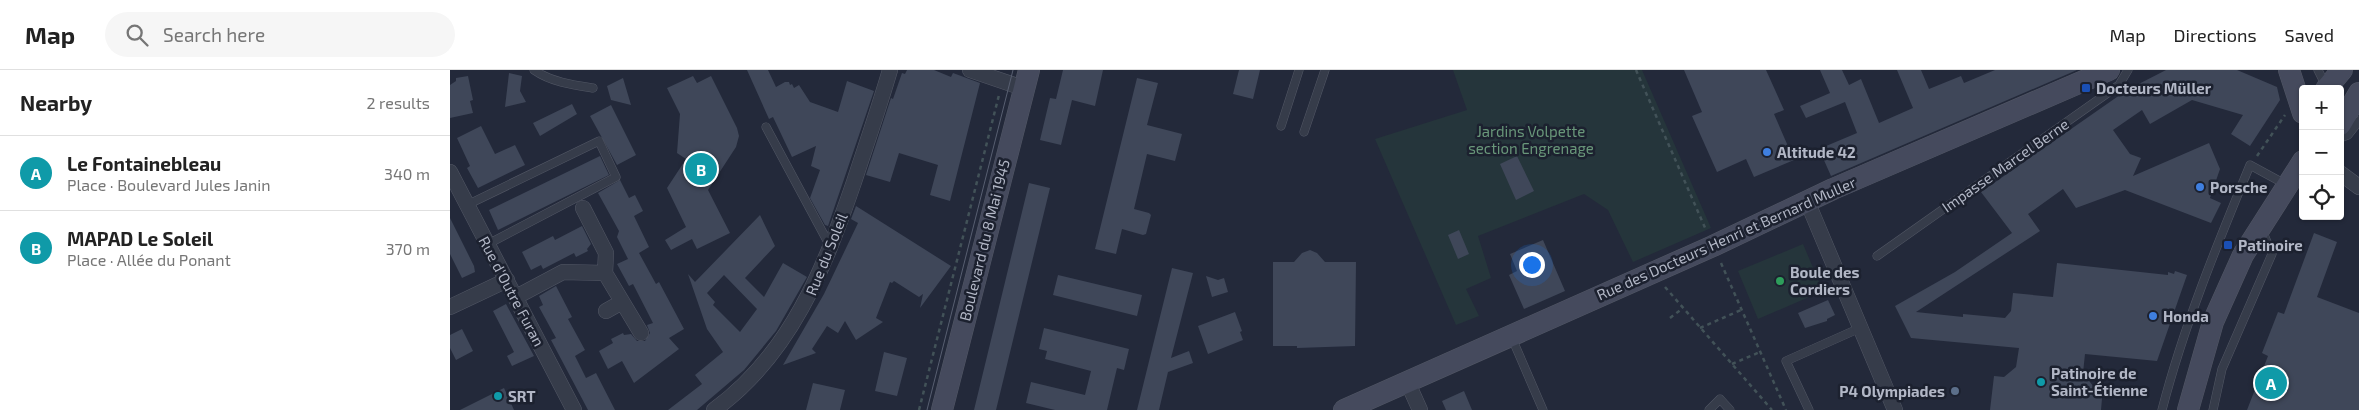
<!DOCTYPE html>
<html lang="en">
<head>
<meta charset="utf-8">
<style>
  body { margin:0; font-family:"Exo 2",sans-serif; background:#f6f6f6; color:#222 }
  .controls { position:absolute; right:15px; top:15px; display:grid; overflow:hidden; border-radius:5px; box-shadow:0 1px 4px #0004 }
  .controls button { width:45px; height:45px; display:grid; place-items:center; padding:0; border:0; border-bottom:1px solid #e0e0e0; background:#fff; color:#222; font:25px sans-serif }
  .you { position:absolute; left:1081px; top:194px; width:18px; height:18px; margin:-12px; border:4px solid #fff; border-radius:50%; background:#1a73e8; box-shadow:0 0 0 8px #1a73e833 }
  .badge { display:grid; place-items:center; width:32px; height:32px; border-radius:50%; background:#505c80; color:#fff; font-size:16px; font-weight:700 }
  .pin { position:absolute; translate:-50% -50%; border:2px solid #fff; box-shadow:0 1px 5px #0006 }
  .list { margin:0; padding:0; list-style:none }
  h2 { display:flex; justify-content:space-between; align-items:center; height:65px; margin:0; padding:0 20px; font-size:21px }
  h2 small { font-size:16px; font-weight:400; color:#767676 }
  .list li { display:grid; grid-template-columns:32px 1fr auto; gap:15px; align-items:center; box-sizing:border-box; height:75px; padding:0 20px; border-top:1px solid #e0e0e0 }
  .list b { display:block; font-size:19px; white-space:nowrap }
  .list p { margin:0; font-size:16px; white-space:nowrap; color:#767676 }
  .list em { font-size:16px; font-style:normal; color:#767676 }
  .icon { flex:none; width:28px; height:28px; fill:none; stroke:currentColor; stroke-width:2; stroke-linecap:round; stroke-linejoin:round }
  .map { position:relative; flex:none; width:1909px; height:340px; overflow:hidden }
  header { display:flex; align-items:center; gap:30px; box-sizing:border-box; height:70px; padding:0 25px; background:#fff; border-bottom:1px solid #e0e0e0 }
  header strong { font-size:24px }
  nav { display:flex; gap:28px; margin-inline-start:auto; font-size:18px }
  .search { width:350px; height:45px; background:#f6f6f6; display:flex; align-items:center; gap:12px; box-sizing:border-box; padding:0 18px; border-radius:28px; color:#767676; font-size:19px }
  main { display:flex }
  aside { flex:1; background:#fff }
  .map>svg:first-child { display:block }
</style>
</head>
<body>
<header>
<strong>Map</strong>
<div class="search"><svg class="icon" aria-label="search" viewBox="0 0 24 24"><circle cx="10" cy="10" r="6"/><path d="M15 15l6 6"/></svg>Search here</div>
<nav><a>Map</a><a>Directions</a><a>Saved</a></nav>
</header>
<main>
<aside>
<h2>Nearby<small>2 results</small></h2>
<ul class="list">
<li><span class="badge" style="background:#0f9aa8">A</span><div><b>Le Fontainebleau</b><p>Place · Boulevard Jules Janin</p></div><em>340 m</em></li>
<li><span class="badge" style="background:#0f9aa8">B</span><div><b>MAPAD Le Soleil</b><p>Place · Allée du Ponant</p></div><em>370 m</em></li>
</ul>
</aside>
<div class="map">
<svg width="1909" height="340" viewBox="0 0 1909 340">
  <rect width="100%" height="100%" fill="#23293a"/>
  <!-- green -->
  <path fill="#25353b" d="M 1003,0 L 1192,0 L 1261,158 L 1183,192 L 1158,140 L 1134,124 L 1028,166 L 1041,208 L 1016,219 L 1029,246 L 1006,255 L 925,69 L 1017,40 Z
    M 1353,174 L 1373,221 L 1308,249 L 1288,201 Z"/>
  <!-- building -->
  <path fill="#3f4759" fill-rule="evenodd" d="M 297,0 L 318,0 L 326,17 L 335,12 L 339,12 L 340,15 L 342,14 L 344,18 L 349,15 L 360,32 L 388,42 L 397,11 L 424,21 L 378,156 L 375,155 L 360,128 L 370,100 L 361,96 L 366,76 L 342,87 L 323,47 L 319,49 Z
    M 457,0 L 484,0 L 501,7 L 503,3 L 530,13 L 500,131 L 480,125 L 488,95 L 449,83 L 440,112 L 416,105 L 441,28 L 443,29 L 452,3 L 455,4 Z
    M 613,0 L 653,0 L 645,36 L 622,30 L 611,75 L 590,70 L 600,28 L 606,29 Z
    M 789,0 L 810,0 L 803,29 L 783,24 Z
    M 1234,0 L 1316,0 L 1334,40 L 1324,44 L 1344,90 L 1304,107 L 1296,89 L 1267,102 L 1242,46 L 1252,42 Z
    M 1370,0 L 1392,0 L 1399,15 L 1411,9 L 1429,53 L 1463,38 L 1447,0 L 1471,0 L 1479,19 L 1511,6 L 1514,13 L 1545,0 L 1627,0 L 1381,106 L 1369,79 L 1407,63 L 1395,32 L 1356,48 L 1350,36 L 1380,23 Z
    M 1716,0 L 1787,0 L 1827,17 L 1830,30 L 1800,76 L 1781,64 L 1793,45 L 1742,30 L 1700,54 L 1692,40 L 1663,60 L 1680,84 L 1691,88 L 1683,106 L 1759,73 L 1770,99 L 1760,128 L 1771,133 L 1761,153 L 1675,120 L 1626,138 L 1613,119 L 1578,144 L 1590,161 L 1466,242 L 1513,247 L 1513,244 L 1555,248 L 1561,241 L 1563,223 L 1603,227 L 1607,193 L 1718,205 L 1718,202 L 1724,204 L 1725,201 L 1737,205 L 1707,291 L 1635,284 L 1633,303 L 1643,316 L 1653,317 L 1651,340 L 1540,340 L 1544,306 L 1554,307 L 1566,297 L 1569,278 L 1461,268 L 1445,236 L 1505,202 L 1562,163 L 1531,122 L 1677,20 Z
    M 59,3 L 72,6 L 70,21 L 76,32 L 55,37 Z
    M 18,6 L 23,30 L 20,31 L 23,43 L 0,48 L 0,15 L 6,11 L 6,8 Z
    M 243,6 L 247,13 L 261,6 L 287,58 L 289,66 L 286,77 L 258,120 L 280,163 L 247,179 L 242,169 L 221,180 L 215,170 L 236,157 L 217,118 L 236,89 L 227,83 L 230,44 L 217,18 Z
    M 173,8 L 181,35 L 161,30 L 157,16 Z
    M 687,8 L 708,13 L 697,55 L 732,64 L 725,91 L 697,84 L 684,139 L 699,143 L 701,145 L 696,164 L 693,165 L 672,159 L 666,184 L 645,179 Z
    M 122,34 L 127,44 L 90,66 L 83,53 Z
    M 161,35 L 186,85 L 167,95 L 140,46 Z
    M 31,56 L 45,84 L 65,75 L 75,95 L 28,118 L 17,98 L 20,96 L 7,68 Z
    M 150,86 L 159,105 L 48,160 L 39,140 Z
    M 1067,86 L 1084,121 L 1066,130 L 1050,94 Z
    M 170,110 L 179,128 L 185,125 L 193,141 L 184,146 L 199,177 L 189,183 L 206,214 L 209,212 L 234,259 L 219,268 L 229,279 L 184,313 L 172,291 L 158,299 L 149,281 L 163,273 L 161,269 L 173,263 L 174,265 L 181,264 L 187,271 L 195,271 L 200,263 L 197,255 L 203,253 L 183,214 L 179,216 L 167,194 L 178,189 L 167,167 L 169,161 L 148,123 Z
    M 579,113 L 600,118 L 546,340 L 524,340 Z
    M 406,136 L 501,196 L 470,238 L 473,224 L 469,227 L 444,211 L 442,213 L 440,212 L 426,248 L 433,252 L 406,270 L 395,251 L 388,263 L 377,256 L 362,279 L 366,283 L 333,295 L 374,224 L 408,153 L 401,149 Z
    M 310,145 L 325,176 L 295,208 L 314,227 L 333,193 L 357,207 L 326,261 L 294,300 L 247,340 L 218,340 L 252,314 L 245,305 L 273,282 L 257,259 L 238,204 L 245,212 ZM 274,205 L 307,239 L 290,262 L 263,235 L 265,232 L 257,223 Z
    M 0,148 L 24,196 L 25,202 L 12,208 L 0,184 Z
    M 132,156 L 141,174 L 137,179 L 138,181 L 126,187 L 124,183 L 93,199 L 91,195 L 81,200 L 72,182 L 103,166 L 105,170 Z
    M 1009,160 L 1019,184 L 1008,189 L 998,165 Z
    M 1864,163 L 1887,172 L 1867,227 L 1909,243 L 1909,340 L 1797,340 L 1818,286 L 1812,283 L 1828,242 L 1834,244 Z
    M 1093,170 L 1115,221 L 1074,239 L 1059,205 L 1067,201 L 1060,184 Z
    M 860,180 L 867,183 L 875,192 L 906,192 L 905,276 L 847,278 L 847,276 L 823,276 L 823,192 L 844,192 L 852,183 Z
    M 722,198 L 743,203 L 721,288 L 739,281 L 743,293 L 718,302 L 709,340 L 687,340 Z
    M 608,205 L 692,225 L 687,246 L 603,225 Z
    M 756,206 L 768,210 L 774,208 L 778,222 L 762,227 Z
    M 106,216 L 122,247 L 118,249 L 135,280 L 125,286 L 136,308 L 146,303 L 165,340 L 138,340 L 101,270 L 106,268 L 89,237 L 93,235 L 89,226 Z
    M 1378,230 L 1385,245 L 1377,249 L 1377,251 L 1355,258 L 1348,243 Z
    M 56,234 L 84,286 L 62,296 L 57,286 L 64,282 L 43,241 Z
    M 785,242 L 792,261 L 790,262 L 793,270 L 758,284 L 748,256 Z
    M 594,258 L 679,279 L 674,300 L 667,298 L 657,340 L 605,340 L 576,333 L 581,312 L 635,325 L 641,301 L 595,289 L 597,281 L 589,279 Z
    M 12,259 L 23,281 L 6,290 L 0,278 L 0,265 Z
    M 434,282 L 457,288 L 447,326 L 425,321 Z
    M 363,313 L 395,320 L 390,340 L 356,340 Z
    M 54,318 L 64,340 L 10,340 Z
    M 1014,321 L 1022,340 L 996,340 L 992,331 Z"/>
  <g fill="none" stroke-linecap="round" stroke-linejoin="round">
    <defs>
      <path id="lane" d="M 84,0 C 101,12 123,15 143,18
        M 1868,0 L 1876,16
        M 831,56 L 849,0
        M 316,57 L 380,176
        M 854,62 L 875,0
        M 1890,68 L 1898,65 L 1909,51
        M 17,135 L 149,71 L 166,107 L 38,174
        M 1427,186 L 1669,15 L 1678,0
        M 1061,266 L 1093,340
        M 1259,340 L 1270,329 L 1280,340
        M 1359,340 L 1336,291 L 1410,258
        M 1712,340 C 1734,255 1767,175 1800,95 L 1835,114
        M 1763,340 L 1772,299 L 1822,184 L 1812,160"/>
      <path id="street" d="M 520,0 L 573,18
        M 0,102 L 124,340
        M 1890,103 L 1909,117
        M 1357,131 L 1445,340
        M 133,138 L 156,183 L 155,203
        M 66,227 L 113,202 L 155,203 L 191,263
        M 0,237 L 57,210
        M 156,241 L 172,232
        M 957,311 L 970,340
        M 264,340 C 341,284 374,199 404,112 C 416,75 429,38 440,0"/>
      <path id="secondary" d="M 1839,0 L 1853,43
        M 1876,19 L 1892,0
        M 1890,55 L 1909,23
        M 492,340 L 579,0
        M 894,340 L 1263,176 L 1383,119 L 1659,0
        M 1738,340 L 1763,252 L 1793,185 L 1853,91"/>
    </defs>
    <!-- lane casing -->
    <use href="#lane" stroke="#525765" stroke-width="9"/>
    <!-- street casing -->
    <use href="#street" stroke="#525765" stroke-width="16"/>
    <!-- secondary casing -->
    <use href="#secondary" stroke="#525765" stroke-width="22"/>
    <!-- path -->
    <path stroke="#425258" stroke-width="2.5" stroke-dasharray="4 4" stroke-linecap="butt" d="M 1186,0 L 1256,160
      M 1807,86 L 1835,45
      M 1271,193 L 1336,340
      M 1215,217 L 1322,340
      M 1220,248 L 1233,238
      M 1250,258 L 1291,240
      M 1282,294 L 1310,282
      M 469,340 L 549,25"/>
    <!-- lane -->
    <use href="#lane" stroke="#363c4a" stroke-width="8"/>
    <!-- street -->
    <use href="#street" stroke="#363c4a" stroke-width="15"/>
    <!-- secondary -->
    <use href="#secondary" stroke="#454a5d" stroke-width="21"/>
    <!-- tram -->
    <path stroke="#585f71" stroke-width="1" d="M 477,340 L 563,0"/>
  </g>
  <!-- markers -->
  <g fill="#1a4fb4" stroke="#1c212f" stroke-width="2">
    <rect x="1631" y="13" width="10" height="10" rx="2.5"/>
    <rect x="1773" y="170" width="10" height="10" rx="2.5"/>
  </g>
  <g fill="#3f7fe0" stroke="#1c212f" stroke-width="2">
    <circle cx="1317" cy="82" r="5"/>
    <circle cx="1750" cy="117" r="5"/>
    <circle cx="1703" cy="246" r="5"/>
  </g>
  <circle fill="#2e9e5b" stroke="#1c212f" stroke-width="2" cx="1330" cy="211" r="5"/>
  <g fill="#0f9aa8" stroke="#1c212f" stroke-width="2">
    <circle cx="1591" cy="312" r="5"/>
    <circle cx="48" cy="326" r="5"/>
  </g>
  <circle fill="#5c6f8a" stroke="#1c212f" stroke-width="2" cx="1505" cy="321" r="5"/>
  <g text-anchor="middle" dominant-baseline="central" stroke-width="5" stroke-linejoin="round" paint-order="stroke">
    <!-- poi labels -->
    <g font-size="15" font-weight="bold" fill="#b2b7c6" stroke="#1c212f" text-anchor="start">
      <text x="1646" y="18">Docteurs Müller</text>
      <text x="1327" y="82">Altitude 42</text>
      <text x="1760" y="117">Porsche</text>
      <text x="1788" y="175">Patinoire</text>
      <text x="1340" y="202">Boule des<tspan x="1340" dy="17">Cordiers</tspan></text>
      <text x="1713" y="246">Honda</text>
      <text x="1601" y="303">Patinoire de<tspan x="1601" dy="17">Saint-Étienne</tspan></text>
      <text x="1495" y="321" text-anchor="end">P4 Olympiades</text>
      <text x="58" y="326">SRT</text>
    </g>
    <!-- park labels -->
    <g font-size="15" fill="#69977a" stroke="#1c212f">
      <text x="1081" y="61">Jardins Volpette<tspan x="1081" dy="17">section Engrenage</tspan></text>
    </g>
    <!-- street labels -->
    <g font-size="15" fill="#b2b7c6" stroke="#1c212f">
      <text transform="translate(1555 95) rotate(-35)">Impasse Marcel Berne</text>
      <text transform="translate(1276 168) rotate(-24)">Rue des Docteurs Henri et Bernard Muller</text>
      <text transform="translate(534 170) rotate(-76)">Boulevard du 8 Mai 1945</text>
      <text transform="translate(376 184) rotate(-68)">Rue du Soleil</text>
      <text transform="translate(62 221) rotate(62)">Rue d'Outre Furan</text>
    </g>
  </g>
</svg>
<div class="controls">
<button>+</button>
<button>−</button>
<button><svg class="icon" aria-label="locate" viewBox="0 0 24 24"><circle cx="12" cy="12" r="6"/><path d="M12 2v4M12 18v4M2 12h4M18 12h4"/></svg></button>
</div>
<div class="you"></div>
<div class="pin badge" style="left:1821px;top:313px;background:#0f9aa8">A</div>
<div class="pin badge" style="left:251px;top:99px;background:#0f9aa8">B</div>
</div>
</main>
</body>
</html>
